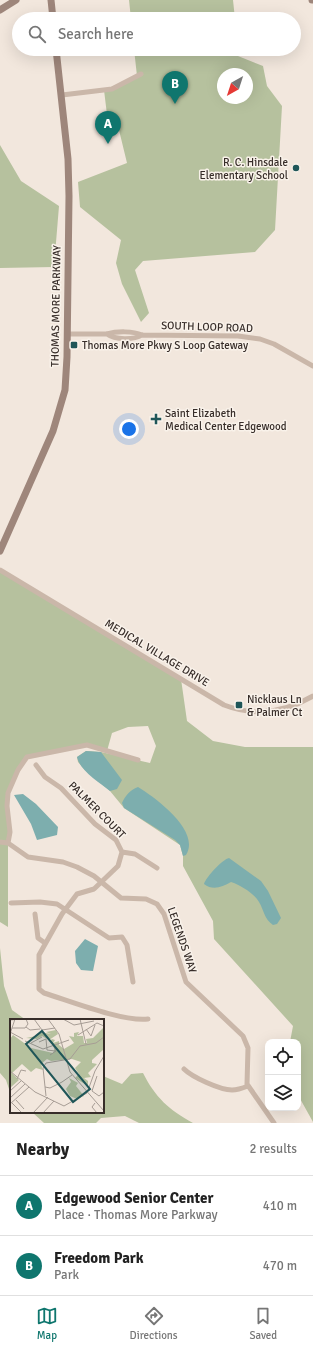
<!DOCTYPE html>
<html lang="en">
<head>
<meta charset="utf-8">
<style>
  body { margin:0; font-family:Signika,sans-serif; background:#f2f2f2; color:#222 }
  .controls { position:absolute; right:12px; bottom:12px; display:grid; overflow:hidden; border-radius:8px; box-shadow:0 4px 16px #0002 }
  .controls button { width:36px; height:36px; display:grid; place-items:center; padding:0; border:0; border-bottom:1px solid #e0e0e0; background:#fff; color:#222; font:20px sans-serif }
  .compass { position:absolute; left:217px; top:68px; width:36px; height:36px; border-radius:50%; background:#fff; box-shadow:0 4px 16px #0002; rotate:219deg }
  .you { position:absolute; left:129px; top:429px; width:14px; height:14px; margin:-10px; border:3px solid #fff; border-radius:50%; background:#1a73e8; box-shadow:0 0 0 6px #1a73e833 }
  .badge { display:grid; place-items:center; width:26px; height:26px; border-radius:50%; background:#0f766e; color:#fff; font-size:13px; font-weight:700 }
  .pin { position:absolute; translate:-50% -33px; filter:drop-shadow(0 1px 2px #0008) }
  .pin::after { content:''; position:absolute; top:21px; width:14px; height:12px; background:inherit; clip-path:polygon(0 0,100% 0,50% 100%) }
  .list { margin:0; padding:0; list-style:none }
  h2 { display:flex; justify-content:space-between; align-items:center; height:52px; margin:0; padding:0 16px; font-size:17px }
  h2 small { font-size:13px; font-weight:400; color:#767676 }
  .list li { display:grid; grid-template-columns:26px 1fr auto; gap:12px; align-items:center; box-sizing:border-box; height:60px; padding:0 16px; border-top:1px solid #e0e0e0 }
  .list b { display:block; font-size:15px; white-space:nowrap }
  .list p { margin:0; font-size:13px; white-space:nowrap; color:#767676 }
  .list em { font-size:13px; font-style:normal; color:#767676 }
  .icon { flex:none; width:22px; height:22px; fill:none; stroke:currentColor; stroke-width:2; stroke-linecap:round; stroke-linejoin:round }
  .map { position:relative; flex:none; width:313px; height:1123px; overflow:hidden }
  .search { position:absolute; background:#fff; box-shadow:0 4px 16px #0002; left:12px; right:12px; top:12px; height:44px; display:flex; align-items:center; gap:10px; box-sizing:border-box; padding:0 14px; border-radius:22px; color:#767676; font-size:15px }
  .sheet { height:172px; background:#fff }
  nav { display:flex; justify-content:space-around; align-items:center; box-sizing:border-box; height:56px; border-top:1px solid #e0e0e0; background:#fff; font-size:11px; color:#767676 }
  nav a { display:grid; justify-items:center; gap:2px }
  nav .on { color:#0f766e }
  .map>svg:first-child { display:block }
</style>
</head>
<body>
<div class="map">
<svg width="313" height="1123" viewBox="0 0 313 1123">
  <rect width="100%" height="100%" fill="#f2e7dd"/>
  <!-- green -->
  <path fill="#b6c19e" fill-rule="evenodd" d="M 129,0 L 233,0 L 235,19 L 131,19 Z
    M 134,49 L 237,49 L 238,56 L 263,66 L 267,86 L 282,106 L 275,230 L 255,252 L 143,261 L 135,270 L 149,313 L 141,322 L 122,284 L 116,263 L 121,240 L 80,207 L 78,182 L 127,163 L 119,130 L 109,131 L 104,90 L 137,76 ZM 223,74 L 247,74 L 247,98 L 223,98 Z
    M 0,145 L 21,181 L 59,206 L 54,267 L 0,268 Z
    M 0,570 L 181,679 L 187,721 L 213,741 L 245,747 L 313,747 L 313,1122 L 298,1095 L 298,1042 L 290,1042 L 293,1026 L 214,939 L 213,921 L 183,866 L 183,856 L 180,845 L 124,808 L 110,791 L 84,769 L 78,762 L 77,757 L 86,751 L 101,752 L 150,763 L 156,746 L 148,726 L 128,727 L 112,733 L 107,751 L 87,745 L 27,757 L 8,793 L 8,927 L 0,922 Z
    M 0,948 L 4,986 L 12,1010 L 26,1020 L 11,1020 L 11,1095 L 6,1080 L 0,1073 Z
    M 143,1073 C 155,1097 169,1110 193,1123 L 139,1123 L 125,1116 L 101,1118 L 96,1123 L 44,1123 L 32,1112 L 103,1112 L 103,1076 L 122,1084 L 131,1074 Z"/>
  <!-- water -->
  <path fill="#7daeae" d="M 86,751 L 101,752 L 122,780 L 117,789 L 110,791 C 99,782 80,771 77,757 Z
    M 138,787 C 156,798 201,831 186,855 L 183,856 L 180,845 L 175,840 L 124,808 L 122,803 C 125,796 130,790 138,787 Z
    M 23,794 L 36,804 L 58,827 L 57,835 L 37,840 L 31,824 L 14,795 Z
    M 229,858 L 261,881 L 268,891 L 281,918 L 277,924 L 273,925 C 264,919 264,910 259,902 C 254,893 240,885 231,882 C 222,887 213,891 204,884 C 206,877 223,859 229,858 Z
    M 85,939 L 98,946 L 93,971 L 81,970 L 76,963 L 75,951 Z"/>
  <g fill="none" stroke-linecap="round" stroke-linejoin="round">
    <!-- street -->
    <path stroke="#cab7a9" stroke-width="5" d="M 62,95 L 112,89 L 141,74
      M 67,334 L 107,334 C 117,331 133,331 142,335 L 238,336 L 260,339 L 274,344 L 313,366
      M 107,334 C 115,340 134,340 142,335
      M 0,570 L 224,705 C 255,717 284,713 313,696
      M 36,765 L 45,777 L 61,788 L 95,824 L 116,840 L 122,852 L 118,866 L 94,889 L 77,894 L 62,914 L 39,955 L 39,989 L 44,993 C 70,1001 123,1022 148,1019
      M 0,842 L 8,843 L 28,857 L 63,862 L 77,867 L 94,876 L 121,898 L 146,899 L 157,904 L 164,914 L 186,982 L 243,1036 L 248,1048 L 247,1084 L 274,1123
      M 8,843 L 10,832 L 7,806 L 8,793 L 18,770 L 27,757 L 87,745 L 138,760
      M 122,852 L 135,854 L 157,868
      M 11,903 L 40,902 L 57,904 L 109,938 L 122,937 L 127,945 L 133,982
      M 35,914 L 38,938 L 45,943
      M 184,1069 C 192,1077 220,1090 232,1090 C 238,1090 243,1088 248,1086"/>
    <!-- secondary -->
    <path stroke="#9e867b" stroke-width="7" d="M 51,0 L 53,19
      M 312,0 L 313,0
      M 0,10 L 16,0
      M 0,551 L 53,431 L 65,390 L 67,357 L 69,196 L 68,159 L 56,49"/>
  </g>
  <!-- markers -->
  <g fill="#1f5658" stroke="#f9f2ea" stroke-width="1.5">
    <circle cx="296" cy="168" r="4"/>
    <rect x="70" y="341" width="8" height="8" rx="2"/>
    <path d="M154 413h4v4h4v4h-4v4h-4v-4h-4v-4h4z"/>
    <rect x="235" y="701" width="8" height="8" rx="2"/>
  </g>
  <g text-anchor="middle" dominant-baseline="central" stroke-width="3" stroke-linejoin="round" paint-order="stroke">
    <!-- poi labels -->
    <g font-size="11" fill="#372d29" stroke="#f9f2ea" text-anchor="start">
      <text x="288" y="162" text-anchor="end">R. C. Hinsdale<tspan x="288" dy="13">Elementary School</tspan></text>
      <text x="82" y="345">Thomas More Pkwy S Loop Gateway</text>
      <text x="165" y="413">Saint Elizabeth<tspan x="165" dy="13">Medical Center Edgewood</tspan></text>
      <text x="247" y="699">Nicklaus Ln<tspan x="247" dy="13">&amp; Palmer Ct</tspan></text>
    </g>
    <!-- street labels -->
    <g font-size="11" fill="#372d29" stroke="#f9f2ea">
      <text transform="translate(56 306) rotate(-89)">THOMAS MORE PARKWAY</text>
      <text transform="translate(207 327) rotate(2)">SOUTH LOOP ROAD</text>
      <text transform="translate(157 653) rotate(31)">MEDICAL VILLAGE DRIVE</text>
      <text transform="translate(97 810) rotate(45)">PALMER COURT</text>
      <text transform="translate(182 940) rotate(71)">LEGENDS WAY</text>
    </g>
  </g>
  <!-- overview -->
  <g transform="translate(10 1019)">
    <rect width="94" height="94" fill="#f2e7dd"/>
    <path d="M 94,8 L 94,30 L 82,41 L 82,44 L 87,45 L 78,54 L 81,58 L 74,59 L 78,62 L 78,67 L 65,59 L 69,55 L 65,49 L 71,43 L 62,40 L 41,42 L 37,40 L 31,45 L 33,51 L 26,49 L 21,53 L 12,45 L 2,54 L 9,61 L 0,69 L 0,20 L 3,16 L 21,29 L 43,34 L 45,29 L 40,22 L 42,20 L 45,21 L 43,24 L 49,22 L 49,26 L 54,30 L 64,24 L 59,17 L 64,18 L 64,14 L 69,13 L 67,17 L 73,17 L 74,24 L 77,24 L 76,20 L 83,19 ZM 46,11 L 48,15 L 39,21 L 32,17 L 27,20 L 16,19 L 26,17 L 30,13 L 41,15 L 36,13 ZM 59,59 L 68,64 L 66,67 L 74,77 L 67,80 L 60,77 L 56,70 L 61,63 Z" fill="#b6c19e"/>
    <path fill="none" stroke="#a79d95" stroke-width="1" d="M 24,0 L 32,11 L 45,9M 38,0 L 49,15 L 60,53 L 94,92M 53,0 L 64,6 L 84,2M 70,0 L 76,25M 0,1 L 12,0M 16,8 L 20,11 L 30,10M 2,9 L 15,9 L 18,5 L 16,0M 76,10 L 81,17 L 85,6M 0,13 L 13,20M 0,15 L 5,0M 68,16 L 87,4 L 94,7M 15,22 L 33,30 L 59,21M 29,23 L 36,20 L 37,31 L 45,32M 21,24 L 32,18M 40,36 L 46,32 L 43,26M 0,52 L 25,73 L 54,87 L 77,74 L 85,52 L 94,37M 87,57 L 82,72 L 89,77 L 94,73M 7,60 L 11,51 L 16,52M 35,68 L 40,69 L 52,63 L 62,56M 0,72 L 11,62M 36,77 L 33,49 L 36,44 L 60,40 L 70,27 L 86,24 L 94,18M 0,79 L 15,65M 6,81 L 14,90M 2,84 L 11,93M 85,84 L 82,88 L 87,94M 0,85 L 19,68M 23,94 L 38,78M 33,94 L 44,82"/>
    <path fill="#1f5658" fill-opacity="0.15" stroke="#1f5658" stroke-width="2" d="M 32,12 L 80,70 L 63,83 L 16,25 Z"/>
    <rect width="94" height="94" fill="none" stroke="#372d29" stroke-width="2"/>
  </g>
</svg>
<div class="controls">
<button><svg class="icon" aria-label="locate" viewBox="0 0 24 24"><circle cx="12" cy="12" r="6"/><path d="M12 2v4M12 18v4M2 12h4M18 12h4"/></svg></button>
<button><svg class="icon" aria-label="layers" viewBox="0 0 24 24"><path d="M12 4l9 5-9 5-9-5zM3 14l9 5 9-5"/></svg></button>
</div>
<svg class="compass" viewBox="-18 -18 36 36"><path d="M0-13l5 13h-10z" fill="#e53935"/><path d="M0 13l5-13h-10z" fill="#767676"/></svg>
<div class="you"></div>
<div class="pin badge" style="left:108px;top:144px">A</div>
<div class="pin badge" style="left:175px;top:104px">B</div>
<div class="search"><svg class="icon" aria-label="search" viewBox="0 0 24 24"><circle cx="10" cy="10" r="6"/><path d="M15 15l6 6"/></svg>Search here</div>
</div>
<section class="sheet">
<h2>Nearby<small>2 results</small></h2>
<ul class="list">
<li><span class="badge">A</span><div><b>Edgewood Senior Center</b><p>Place · Thomas More Parkway</p></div><em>410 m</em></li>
<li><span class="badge">B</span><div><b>Freedom Park</b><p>Park</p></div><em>470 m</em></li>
</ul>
</section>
<nav>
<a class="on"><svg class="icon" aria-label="map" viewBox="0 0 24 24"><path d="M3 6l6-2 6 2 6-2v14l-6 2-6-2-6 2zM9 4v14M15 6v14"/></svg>Map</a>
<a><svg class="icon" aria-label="directions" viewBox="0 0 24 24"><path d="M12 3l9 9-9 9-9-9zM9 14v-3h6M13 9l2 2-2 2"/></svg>Directions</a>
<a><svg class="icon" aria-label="saved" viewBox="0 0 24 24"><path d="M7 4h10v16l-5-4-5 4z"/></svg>Saved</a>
</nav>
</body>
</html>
